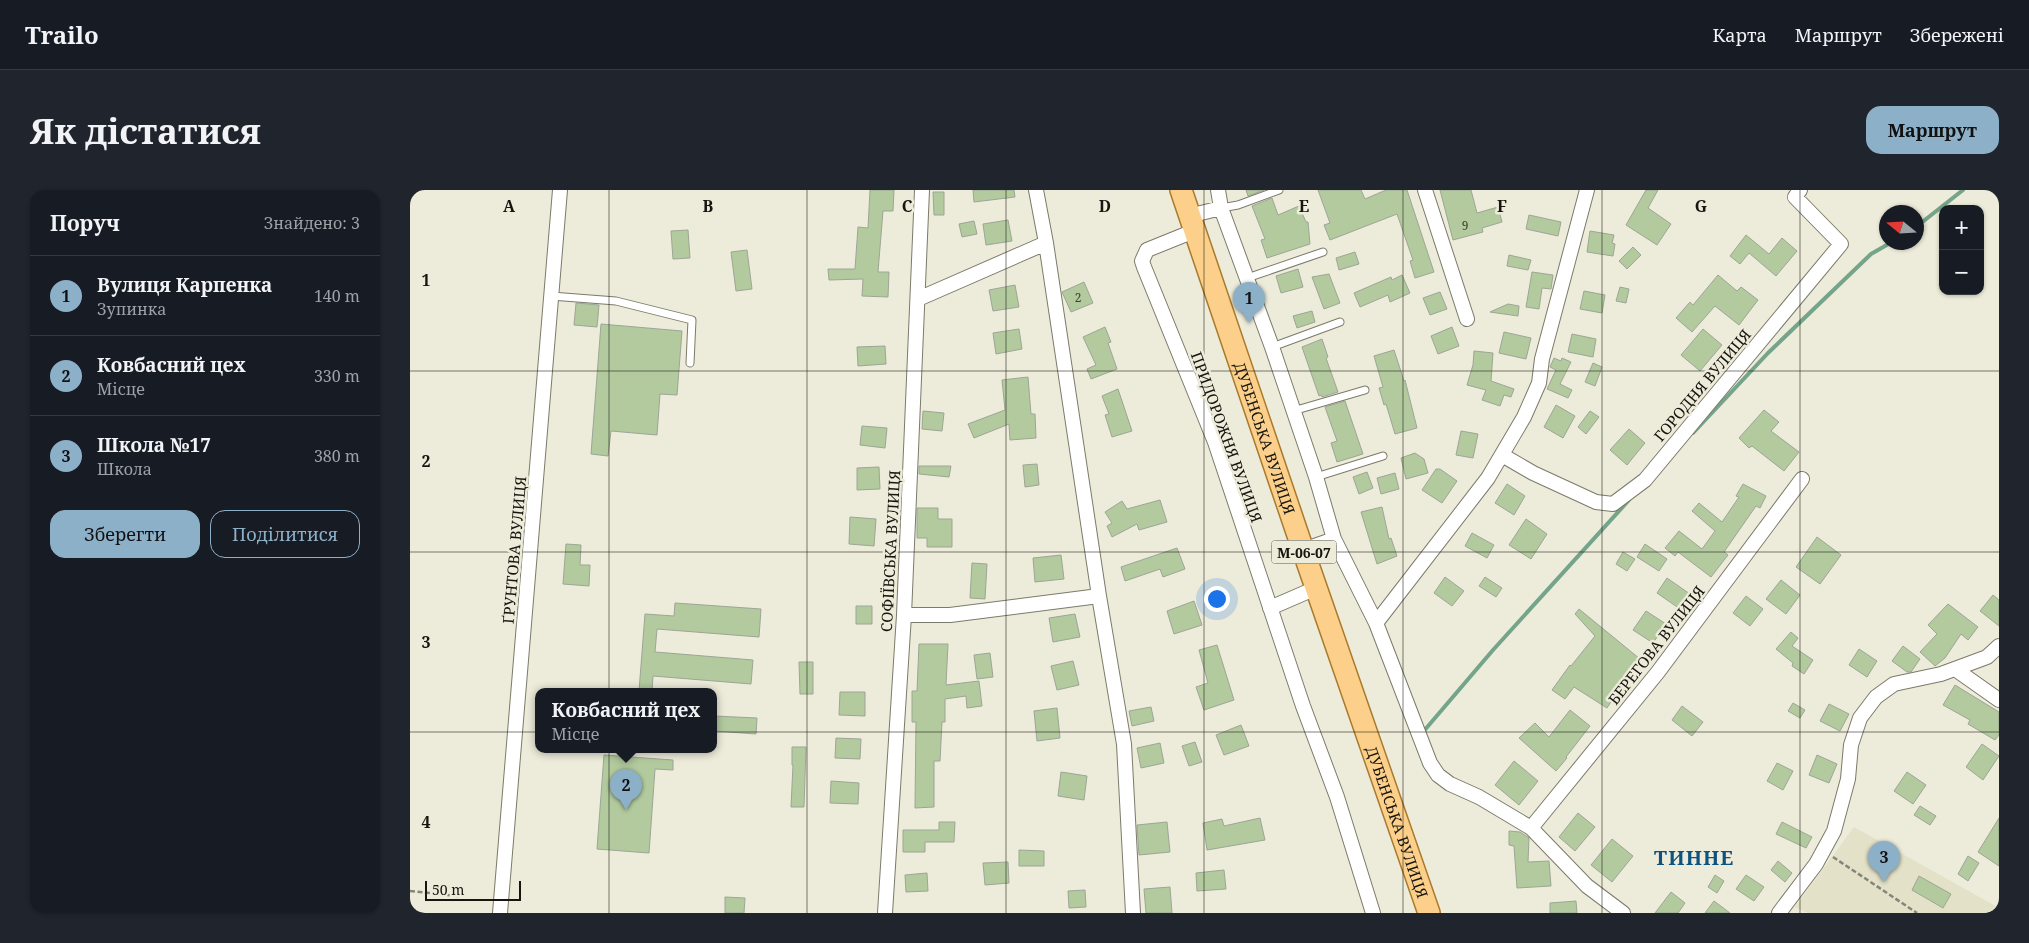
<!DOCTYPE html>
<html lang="uk">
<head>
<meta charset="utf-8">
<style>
  body { margin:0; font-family:"Noto Serif",serif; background:#20242c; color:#f1f3f6 }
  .controls { position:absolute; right:15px; top:15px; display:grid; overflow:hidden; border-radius:10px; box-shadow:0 1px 4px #0004 }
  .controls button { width:45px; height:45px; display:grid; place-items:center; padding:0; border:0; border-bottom:1px solid #363941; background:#171b24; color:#f1f3f6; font:25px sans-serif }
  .compass { position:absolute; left:1469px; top:15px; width:45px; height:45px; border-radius:50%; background:#171b24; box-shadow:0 1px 4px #0004; rotate:288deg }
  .scale { position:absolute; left:15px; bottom:12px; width:96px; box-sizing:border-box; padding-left:5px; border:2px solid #16150f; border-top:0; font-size:14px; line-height:18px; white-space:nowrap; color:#16150f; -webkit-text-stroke:4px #edebd9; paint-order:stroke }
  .you { position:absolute; left:806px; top:408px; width:18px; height:18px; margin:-12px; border:4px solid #fff; border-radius:50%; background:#1a73e8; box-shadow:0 0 0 8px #1a73e833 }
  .badge { display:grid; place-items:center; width:32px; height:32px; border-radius:50%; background:#8db0c9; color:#111; font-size:16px; font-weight:700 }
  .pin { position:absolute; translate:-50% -41px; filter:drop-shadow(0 1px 2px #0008) }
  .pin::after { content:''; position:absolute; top:26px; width:18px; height:15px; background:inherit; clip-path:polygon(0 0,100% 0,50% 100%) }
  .popup { position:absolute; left:125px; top:498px; width:182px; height:65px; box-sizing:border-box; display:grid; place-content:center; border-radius:10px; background:#171b24; filter:drop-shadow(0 1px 4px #0005); font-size:16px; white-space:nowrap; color:#9ea1a6 }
  .popup b { font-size:19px; color:#f1f3f6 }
  .popup::after { content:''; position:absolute; left:50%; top:100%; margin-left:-10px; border:10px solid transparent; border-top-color:#171b24 }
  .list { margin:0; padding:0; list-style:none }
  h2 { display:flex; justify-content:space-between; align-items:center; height:65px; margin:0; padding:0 20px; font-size:21px }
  h2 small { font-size:16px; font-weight:400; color:#9ea1a6 }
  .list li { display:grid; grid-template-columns:32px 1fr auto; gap:15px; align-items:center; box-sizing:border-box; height:80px; padding:0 20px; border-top:1px solid #363941 }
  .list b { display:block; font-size:19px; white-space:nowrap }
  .list p { margin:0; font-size:16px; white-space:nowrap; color:#9ea1a6 }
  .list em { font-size:16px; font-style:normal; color:#9ea1a6 }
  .actions { display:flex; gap:10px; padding:15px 20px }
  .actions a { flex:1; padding:11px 0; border:1px solid #8db0c9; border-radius:15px; text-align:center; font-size:18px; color:#8db0c9 }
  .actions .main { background:#8db0c9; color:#111 }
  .map { position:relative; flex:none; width:1589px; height:723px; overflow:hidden; border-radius:15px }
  header { display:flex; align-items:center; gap:30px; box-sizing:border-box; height:70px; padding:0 25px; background:#171b24; border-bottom:1px solid #363941 }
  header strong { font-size:24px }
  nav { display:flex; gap:28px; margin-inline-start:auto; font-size:18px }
  .intro { display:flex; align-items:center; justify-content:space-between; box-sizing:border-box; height:120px; padding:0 30px }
  h1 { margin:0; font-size:35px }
  .button { padding:12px 22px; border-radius:15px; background:#8db0c9; color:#111; font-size:18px; font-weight:700 }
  main { display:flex; gap:30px; padding:0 30px }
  aside { flex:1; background:#171b24; border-radius:15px; box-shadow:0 1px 4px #0004 }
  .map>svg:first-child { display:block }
</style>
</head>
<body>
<header>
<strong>Trailo</strong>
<nav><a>Карта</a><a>Маршрут</a><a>Збережені</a></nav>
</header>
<div class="intro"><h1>Як дістатися</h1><a class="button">Маршрут</a></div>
<main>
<aside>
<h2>Поруч<small>Знайдено: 3</small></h2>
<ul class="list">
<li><span class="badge">1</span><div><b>Вулиця Карпенка</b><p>Зупинка</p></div><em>140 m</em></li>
<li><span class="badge">2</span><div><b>Ковбасний цех</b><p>Місце</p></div><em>330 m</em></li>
<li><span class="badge">3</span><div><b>Школа №17</b><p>Школа</p></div><em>380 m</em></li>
</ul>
<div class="actions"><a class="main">Зберегти</a><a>Поділитися</a></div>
</aside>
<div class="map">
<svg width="1589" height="723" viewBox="0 0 1589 723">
  <rect width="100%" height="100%" fill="#edebd9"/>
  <!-- built -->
  <path fill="#e3e1c7" d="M 1444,637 L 1589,718 L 1589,723 L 1398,723 L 1385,717 Z"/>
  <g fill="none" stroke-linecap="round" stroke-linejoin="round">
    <!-- stream -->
    <path stroke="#74a489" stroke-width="4" d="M 1506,37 L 1553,0
      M 1283,243 L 1358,163 L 1461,64 L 1482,52
      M 1013,542 L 1083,460 L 1219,310"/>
  </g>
  <!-- building -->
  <path fill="#b2ca9e" stroke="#9da696" d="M 460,0 L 484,0 L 483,21 L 473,21 L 468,82 L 479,82 L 478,107 L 452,106 L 453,89 L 419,90 L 418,79 L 445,79 L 448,37 L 458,38 Z
    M 563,0 L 604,0 L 605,7 L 564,12 Z
    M 836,0 L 854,0 L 838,6 Z
    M 908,0 L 951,0 L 955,9 L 976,0 L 997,0 L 1024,82 L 1005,88 L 1000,71 L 1003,70 L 987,24 L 920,50 L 914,35 L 920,33 Z
    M 1030,0 L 1061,0 L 1067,23 L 1088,17 L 1092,32 L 1072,38 L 1073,42 L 1043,50 Z
    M 1236,0 L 1248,0 L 1238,18 L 1261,34 L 1247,55 L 1216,35 Z
    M 523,2 L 534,2 L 534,25 L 524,25 Z
    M 862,8 L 868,25 L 889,16 L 896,32 L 898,32 L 900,54 L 857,68 L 851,50 L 855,49 L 842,16 Z
    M 1119,25 L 1151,32 L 1148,46 L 1116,39 Z
    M 598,30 L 602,51 L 576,55 L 573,34 Z
    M 564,31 L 567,44 L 552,47 L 549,34 Z
    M 278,40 L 280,68 L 263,69 L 261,41 Z
    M 1180,41 L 1204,45 L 1202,53 L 1205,54 L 1203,66 L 1177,62 Z
    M 1336,45 L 1359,64 L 1372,48 L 1387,61 L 1366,86 L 1339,63 L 1330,74 L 1320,66 Z
    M 1223,57 L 1231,65 L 1217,79 L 1209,71 Z
    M 337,60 L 342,99 L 326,101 L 321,62 Z
    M 945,62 L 949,74 L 929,80 L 926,68 Z
    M 1099,65 L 1121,70 L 1118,80 L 1097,76 Z
    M 888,79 L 893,97 L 871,103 L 866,86 Z
    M 1122,82 L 1143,85 L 1141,99 L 1132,98 L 1129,119 L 1116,117 Z
    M 919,84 L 930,113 L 914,119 L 902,87 Z
    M 992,85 L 1000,103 L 980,112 L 978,105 L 950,117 L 944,103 L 981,87 L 982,90 Z
    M 1308,85 L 1327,101 L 1331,97 L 1348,110 L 1329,135 L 1305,116 L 1282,142 L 1266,128 L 1280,112 L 1283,115 Z
    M 674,92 L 683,113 L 661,122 L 652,102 Z
    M 605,95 L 609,117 L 583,121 L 579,100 Z
    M 1210,97 L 1219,99 L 1216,113 L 1206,111 Z
    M 1174,101 L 1195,105 L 1192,123 L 1170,119 Z
    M 1030,102 L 1037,119 L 1020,125 L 1013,108 Z
    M 166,113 L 189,115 L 187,137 L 164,135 Z
    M 1098,114 L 1109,116 L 1108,126 L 1080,122 Z
    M 902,121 L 905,132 L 887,138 L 883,126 Z
    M 191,134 L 272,141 L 267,205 L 250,204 L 247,245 L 201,241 L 198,266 L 181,264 Z
    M 695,137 L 701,152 L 698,153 L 707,179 L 681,189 L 677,179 L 686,175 L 673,147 Z
    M 1042,137 L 1049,156 L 1028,164 L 1021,146 Z
    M 609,139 L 612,159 L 586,164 L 583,143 Z
    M 1293,139 L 1312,155 L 1290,181 L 1271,165 Z
    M 1094,142 L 1121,148 L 1116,169 L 1089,163 Z
    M 1162,144 L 1186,149 L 1183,167 L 1158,162 Z
    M 912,149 L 918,167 L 916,168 L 928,202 L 912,207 L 911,205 L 909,206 L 892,157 Z
    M 475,156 L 476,174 L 448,176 L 447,157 Z
    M 984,160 L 994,191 L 995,190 L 1007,238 L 985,244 L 976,214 L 974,215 L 969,198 L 973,197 L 964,166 Z
    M 1064,161 L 1083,163 L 1081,191 L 1104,199 L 1101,207 L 1094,205 L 1090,216 L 1072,210 L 1076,200 L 1057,195 L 1063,175 Z
    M 1144,168 L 1151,171 L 1152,168 L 1161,172 L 1150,194 L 1162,200 L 1158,208 L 1137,199 L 1146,180 L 1140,177 Z
    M 1183,173 L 1192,177 L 1185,196 L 1175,192 Z
    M 618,187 L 621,224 L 625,224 L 626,248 L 600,250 L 599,234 L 564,248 L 558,234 L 595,220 L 592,190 Z
    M 708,199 L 722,241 L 702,247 L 695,225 L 699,224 L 692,206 Z
    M 935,211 L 953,264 L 927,272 L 921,253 L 927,251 L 915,217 Z
    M 1146,215 L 1165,226 L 1153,248 L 1134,237 Z
    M 1354,220 L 1369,232 L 1361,241 L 1389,262 L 1374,281 L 1342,256 L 1339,258 L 1329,248 Z
    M 513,221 L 534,223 L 532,241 L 512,239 Z
    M 1180,221 L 1189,227 L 1176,244 L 1168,237 Z
    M 452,236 L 477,238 L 475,258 L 450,255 Z
    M 1219,239 L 1235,253 L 1217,275 L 1200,260 Z
    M 1051,241 L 1068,244 L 1063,268 L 1046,265 Z
    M 1005,263 L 1014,269 L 1018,283 L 996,289 L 991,268 Z
    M 627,274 L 629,295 L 615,297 L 613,275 Z
    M 509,276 L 541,276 L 539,287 L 509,284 Z
    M 469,277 L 470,299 L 447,300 L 447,278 Z
    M 1026,279 L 1030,279 L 1047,291 L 1032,313 L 1012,300 Z
    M 957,282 L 963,298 L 949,304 L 943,287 Z
    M 985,283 L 989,299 L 971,304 L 967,288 Z
    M 1097,294 L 1115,306 L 1104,325 L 1085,313 Z
    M 1333,294 L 1356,306 L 1350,318 L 1346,316 L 1314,362 L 1318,365 L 1301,387 L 1268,362 L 1265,366 L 1255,358 L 1269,341 L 1292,359 L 1305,341 L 1282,321 L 1289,313 L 1312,332 L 1329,307 L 1326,306 Z
    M 750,310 L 757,332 L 729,340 L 727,334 L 702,347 L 697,336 L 702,333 L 695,322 L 712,311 L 717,319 Z
    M 972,317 L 979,349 L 981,348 L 987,366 L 967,374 L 951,322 Z
    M 507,318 L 528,318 L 528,329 L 542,329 L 542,357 L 517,357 L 517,348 L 507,348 Z
    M 440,327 L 466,329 L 464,356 L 439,354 Z
    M 1116,329 L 1137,344 L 1121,369 L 1099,355 Z
    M 1062,343 L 1084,355 L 1077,368 L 1055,356 Z
    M 1407,347 L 1431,365 L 1410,394 L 1386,377 Z
    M 156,354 L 171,355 L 170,375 L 180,375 L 179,396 L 153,394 Z
    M 1235,354 L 1257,369 L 1249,381 L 1227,367 Z
    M 767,358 L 775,379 L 753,387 L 750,379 L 715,391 L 711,377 Z
    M 1213,362 L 1225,369 L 1217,381 L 1206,374 Z
    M 651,365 L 654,389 L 625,392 L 623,368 Z
    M 562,373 L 577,374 L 575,409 L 560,408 Z
    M 1035,387 L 1054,401 L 1042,416 L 1024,403 Z
    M 1075,387 L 1092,398 L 1086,407 L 1069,396 Z
    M 1257,388 L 1280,404 L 1270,419 L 1247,403 Z
    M 1371,390 L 1390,405 L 1376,424 L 1356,409 Z
    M 1583,405 L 1589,410 L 1589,436 L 1570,421 Z
    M 1336,406 L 1353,419 L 1340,436 L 1323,423 Z
    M 784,411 L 792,435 L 764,444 L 757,421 Z
    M 265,413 L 351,419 L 349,447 L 247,439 L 245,462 L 343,470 L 341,494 L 243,486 L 242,501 L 229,501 L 235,424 L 264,426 Z
    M 1538,414 L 1568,437 L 1558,450 L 1551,444 L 1535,468 L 1525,476 L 1510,462 L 1527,444 L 1518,435 Z
    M 446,416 L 462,416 L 462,434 L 446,434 Z
    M 1169,419 L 1230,469 L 1205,500 L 1208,501 L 1197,518 L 1164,497 L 1155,509 L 1142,500 L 1160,475 L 1161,476 L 1185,446 L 1165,424 Z
    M 1236,421 L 1256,434 L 1243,453 L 1223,440 Z
    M 665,424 L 670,447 L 643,452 L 639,428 Z
    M 1381,442 L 1388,448 L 1382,456 L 1403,470 L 1394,484 L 1382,476 L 1383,473 L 1366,459 Z
    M 509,454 L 538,454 L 536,495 L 569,491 L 572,516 L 557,518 L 556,506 L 535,509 L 535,532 L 532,532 L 530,571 L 524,571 L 524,617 L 505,618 L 506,532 L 502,532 L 502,501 L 507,501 Z
    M 807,455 L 824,510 L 794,520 L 786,497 L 798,493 L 789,460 Z
    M 1493,456 L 1510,469 L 1501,482 L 1497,482 L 1482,471 Z
    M 1449,459 L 1467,471 L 1457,487 L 1439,475 Z
    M 580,463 L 583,487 L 567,489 L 564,465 Z
    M 663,471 L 669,495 L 647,500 L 641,476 Z
    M 389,472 L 403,472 L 403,504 L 390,504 Z
    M 1545,495 L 1589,522 L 1589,545 L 1585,550 L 1558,534 L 1560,530 L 1533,515 Z
    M 430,502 L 455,502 L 455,526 L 429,525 Z
    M 1383,513 L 1395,520 L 1390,528 L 1378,521 Z
    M 1419,514 L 1439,524 L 1430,541 L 1410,531 Z
    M 1272,516 L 1293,532 L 1282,546 L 1262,530 Z
    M 741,517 L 744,531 L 722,536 L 719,521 Z
    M 647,518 L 650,548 L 627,551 L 624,521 Z
    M 1160,520 L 1180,536 L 1156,567 L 1157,568 L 1146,581 L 1109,548 L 1125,533 L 1139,547 Z
    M 304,526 L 347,528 L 346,544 L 304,541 Z
    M 831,535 L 839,556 L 814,565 L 806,545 Z
    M 426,548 L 451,549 L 450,569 L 425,568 Z
    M 785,552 L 792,572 L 779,576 L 772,556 Z
    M 750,553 L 754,573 L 731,578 L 727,558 Z
    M 1572,554 L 1589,566 L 1573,590 L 1556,577 Z
    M 382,557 L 396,557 L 394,617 L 381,617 L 383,575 L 382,575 Z
    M 194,565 L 263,570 L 263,580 L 245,579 L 239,663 L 187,659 Z
    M 1407,565 L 1427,574 L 1419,593 L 1399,585 Z
    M 1104,571 L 1128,591 L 1109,615 L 1085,595 Z
    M 1367,573 L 1383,581 L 1373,600 L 1357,591 Z
    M 651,582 L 677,586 L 674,610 L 648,606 Z
    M 1497,582 L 1516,595 L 1503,614 L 1484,601 Z
    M 421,591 L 449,593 L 448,614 L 420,613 Z
    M 1510,616 L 1526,626 L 1520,635 L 1504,625 Z
    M 1168,623 L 1185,637 L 1165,661 L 1149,647 Z
    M 850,628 L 855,650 L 797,660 L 793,633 L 812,629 L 814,636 Z
    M 1589,628 L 1589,676 L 1568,662 Z
    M 529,632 L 545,632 L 544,652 L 515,652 L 515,662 L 493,662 L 493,640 L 529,640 Z
    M 757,632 L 760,662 L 729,665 L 727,635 Z
    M 1372,632 L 1402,647 L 1396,658 L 1366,644 Z
    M 1099,641 L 1110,642 L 1119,648 L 1118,672 L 1139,671 L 1141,696 L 1107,698 L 1104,656 L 1099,655 Z
    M 1202,649 L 1223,666 L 1202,692 L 1181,675 Z
    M 609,660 L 634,661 L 634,676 L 609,676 Z
    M 1558,666 L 1569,673 L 1558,691 L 1548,684 Z
    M 1368,671 L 1382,683 L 1375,692 L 1361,680 Z
    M 598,672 L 599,693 L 575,695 L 573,673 Z
    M 814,680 L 816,699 L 787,701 L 786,683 Z
    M 517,683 L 518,701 L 496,702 L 495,685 Z
    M 1305,685 L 1314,691 L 1307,703 L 1298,697 Z
    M 1336,685 L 1354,697 L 1344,711 L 1326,699 Z
    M 1509,686 L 1541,704 L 1533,718 L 1502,700 Z
    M 760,697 L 762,723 L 736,723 L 734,699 Z
    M 675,700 L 676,717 L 659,718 L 658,701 Z
    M 1261,702 L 1275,713 L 1268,723 L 1245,723 Z
    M 315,707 L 335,708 L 334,723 L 315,723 Z
    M 1166,711 L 1167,723 L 1140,723 L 1140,713 Z
    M 1304,711 L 1320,723 L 1295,723 Z"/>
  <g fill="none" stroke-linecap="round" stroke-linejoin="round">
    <defs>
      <path id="service" d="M 811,18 L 828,15 L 869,0
        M 837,88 L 913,62
        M 141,106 L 206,111 L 282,130 L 280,173
        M 862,157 L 930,132
        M 883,221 L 955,200
        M 906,287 L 973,266"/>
      <path id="minor" d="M 626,0 L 636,53 L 689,406 L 714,554 L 723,723
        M 808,0 L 811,18 L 862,157 L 906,287 L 924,349 L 966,433 L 1020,573 L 1028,585 L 1040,594 L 1069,607 L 1121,638 L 1177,696 L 1213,723
        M 1015,0 L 1057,129
        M 779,26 L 811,18
        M 784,41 L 737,60 L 732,71 L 734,77 L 805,252 L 893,516 L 927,607 L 963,723
        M 508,109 L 636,53
        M 1092,265 L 1123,283 L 1186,312 L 1203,314 L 1235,290 L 1431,54 L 1385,7 L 1390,0
        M 893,360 L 924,349
        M 860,418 L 906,398
        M 494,425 L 540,425 L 689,406
        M 966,433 L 1078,288 L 1114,227 L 1129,193 L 1132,169 L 1177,0
        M 1545,479 L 1589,510
        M 1121,638 L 1248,482 L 1392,289
        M 90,723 L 150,0
        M 475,723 L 494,425 L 512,0
        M 1369,723 L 1406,674 L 1424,641 L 1438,589 L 1441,555 L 1450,528 L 1466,507 L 1484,494 L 1531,484 L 1577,467 L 1589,456"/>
      <g id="primary">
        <path id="s1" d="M 771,0 L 893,360 L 1019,723"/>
      </g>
    </defs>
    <!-- service casing -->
    <use href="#service" stroke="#7c7a6a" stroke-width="9"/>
    <!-- minor casing -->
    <use href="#minor" stroke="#7c7a6a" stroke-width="16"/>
    <!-- primary casing -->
    <use href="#primary" stroke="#aa7a2c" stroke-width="24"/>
    <!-- path -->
    <path stroke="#878579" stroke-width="2.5" stroke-dasharray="5 2.5" stroke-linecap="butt" d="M 1423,667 L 1507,723
      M 0,701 L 48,706"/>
    <!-- service -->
    <use href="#service" stroke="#fff" stroke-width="7"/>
    <!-- minor -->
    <use href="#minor" stroke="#fff" stroke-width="14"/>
    <!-- primary -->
    <use href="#primary" stroke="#fcd08a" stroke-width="21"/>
  </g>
  <!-- grid -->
  <path fill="none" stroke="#16150f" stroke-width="1" stroke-opacity="0.55" d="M 199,0 L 199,723M 397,0 L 397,723M 596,0 L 596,723M 794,0 L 794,723M 993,0 L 993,723M 1192,0 L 1192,723M 1390,0 L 1390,723M 0,181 L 1589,181M 0,362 L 1589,362M 0,542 L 1589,542"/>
  <g text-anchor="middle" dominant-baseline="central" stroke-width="5" stroke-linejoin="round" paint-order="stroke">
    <!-- number labels -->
    <g font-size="12" fill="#3d4233">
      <text x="1055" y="35">9</text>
      <text x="668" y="107">2</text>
    </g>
    <!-- shield labels -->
    <rect fill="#edebd9" stroke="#56554c" stroke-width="1" x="861.5" y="350.5" width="65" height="23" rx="4"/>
    <g font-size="14" font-weight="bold" fill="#16150f">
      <text x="894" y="362">М-06-07</text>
    </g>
    <!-- street labels -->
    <g font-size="15" fill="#16150f" stroke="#edebd9">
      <text transform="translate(1292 195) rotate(-50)">ГОРОДНЯ ВУЛИЦЯ</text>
      <text transform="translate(817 247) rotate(70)">ПРИДОРОЖНЯ ВУЛИЦЯ</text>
      <text stroke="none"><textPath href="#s1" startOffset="262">ДУБЕНСЬКА ВУЛИЦЯ</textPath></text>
      <text transform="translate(104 360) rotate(-85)">ҐРУНТОВА ВУЛИЦЯ</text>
      <text transform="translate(480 361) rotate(-87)">СОФІЇВСЬКА ВУЛИЦЯ</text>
      <text transform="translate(1246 455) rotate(-52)">БЕРЕГОВА ВУЛИЦЯ</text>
      <text stroke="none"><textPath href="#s1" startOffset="668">ДУБЕНСЬКА ВУЛИЦЯ</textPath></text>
    </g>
    <!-- district labels -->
    <g font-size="20" font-weight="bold" letter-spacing="1" fill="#0d5381" stroke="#edebd9">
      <text x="1284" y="667">ТИННЕ</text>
    </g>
  </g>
  <g font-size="16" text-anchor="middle" font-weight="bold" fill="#16150f" stroke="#edebd9" stroke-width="5" stroke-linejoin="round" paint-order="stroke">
    <text x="99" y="22">A</text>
    <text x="298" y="22">B</text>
    <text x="497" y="22">C</text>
    <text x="695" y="22">D</text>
    <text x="894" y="22">E</text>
    <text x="1092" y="22">F</text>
    <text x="1291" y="22">G</text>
    <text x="16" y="96">1</text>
    <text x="16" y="277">2</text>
    <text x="16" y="458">3</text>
    <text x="16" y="638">4</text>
  </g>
</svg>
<div class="controls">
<button>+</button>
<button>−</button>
</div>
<svg class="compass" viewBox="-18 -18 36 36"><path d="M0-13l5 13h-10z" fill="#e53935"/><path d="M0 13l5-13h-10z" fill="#9ea1a6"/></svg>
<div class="scale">50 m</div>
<div class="you"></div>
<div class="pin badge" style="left:839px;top:133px">1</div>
<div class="pin badge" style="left:216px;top:620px">2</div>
<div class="popup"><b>Ковбасний цех</b>Місце</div>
<div class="pin badge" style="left:1474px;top:692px">3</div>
</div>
</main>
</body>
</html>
